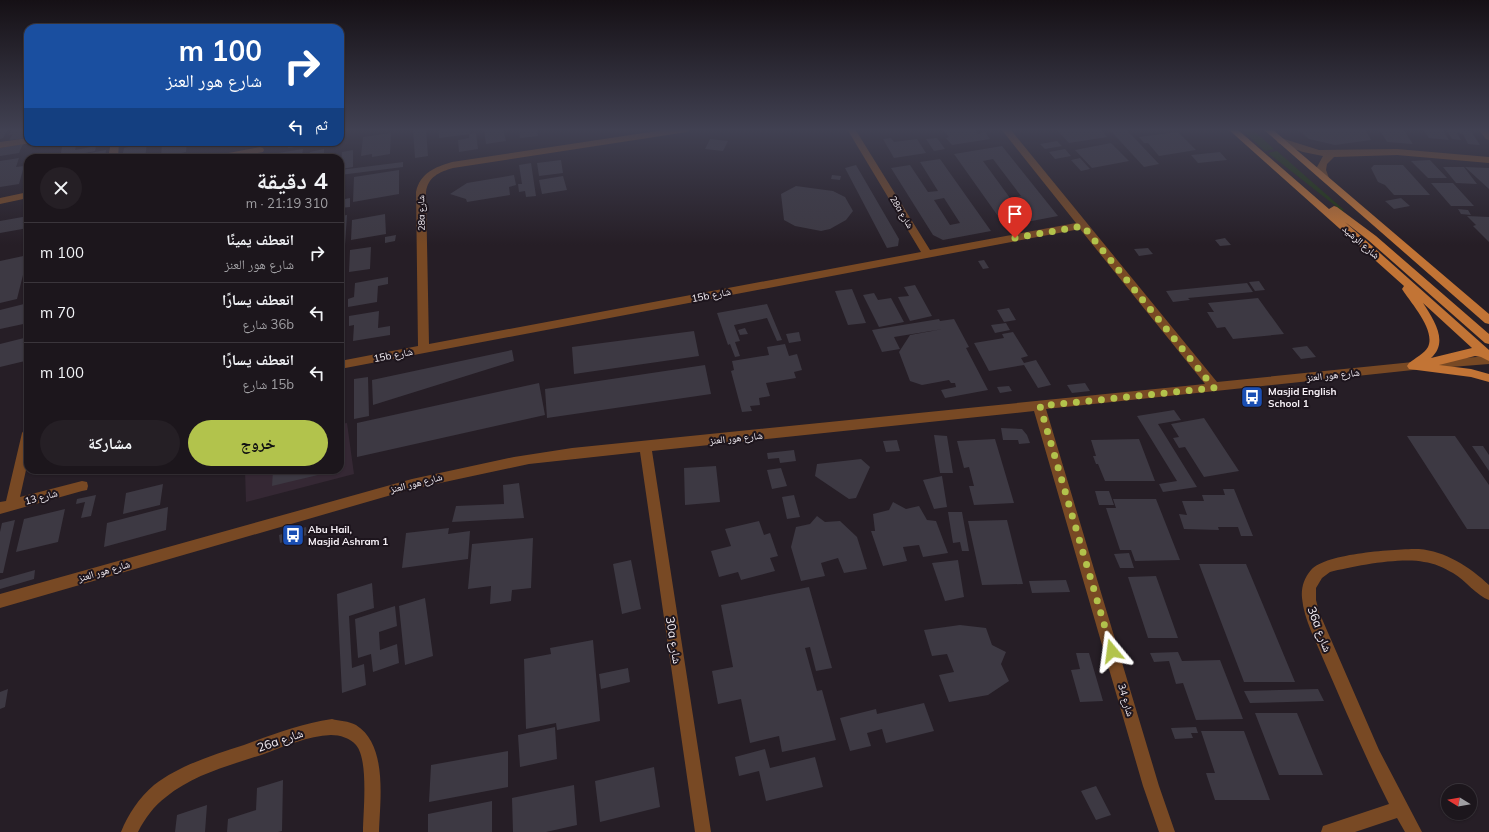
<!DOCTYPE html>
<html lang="ar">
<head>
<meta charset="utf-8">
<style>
	body { margin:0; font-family:Mulish,"Noto Naskh Arabic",sans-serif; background:#251f25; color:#f1f3f6; direction:rtl; height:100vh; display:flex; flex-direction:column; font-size:15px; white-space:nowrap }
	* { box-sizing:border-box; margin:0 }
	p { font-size:13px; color:#a09fa3 }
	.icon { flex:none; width:22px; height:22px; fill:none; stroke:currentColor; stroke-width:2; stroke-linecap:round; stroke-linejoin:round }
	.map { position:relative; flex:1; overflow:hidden; direction:ltr }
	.side { position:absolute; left:24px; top:154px; width:320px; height:320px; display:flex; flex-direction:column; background:#1c161c; border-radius:12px; box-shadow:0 1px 3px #0004,0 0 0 1px #3a353b; direction:rtl }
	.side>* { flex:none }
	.banner { position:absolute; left:24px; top:24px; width:320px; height:122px; border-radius:12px; box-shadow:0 1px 3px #0004,0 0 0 1px #3a353b; direction:rtl; background:#1a4fa0; color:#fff; overflow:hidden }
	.needle { width:26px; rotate:281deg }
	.tools { position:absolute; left:1441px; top:784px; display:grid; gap:8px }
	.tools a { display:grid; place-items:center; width:36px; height:36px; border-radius:50%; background:#1c161c; box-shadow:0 1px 3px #0004,0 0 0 1px #3a353b; font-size:20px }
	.pin { position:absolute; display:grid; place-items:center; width:34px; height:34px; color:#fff; margin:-41px -17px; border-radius:50% 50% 50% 0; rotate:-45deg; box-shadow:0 0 4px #0007 }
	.pin .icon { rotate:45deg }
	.me { position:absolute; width:44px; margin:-22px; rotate:344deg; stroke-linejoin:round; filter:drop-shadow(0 0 3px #0008) }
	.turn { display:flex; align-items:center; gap:14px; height:84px; padding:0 16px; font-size:18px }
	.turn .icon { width:52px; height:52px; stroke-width:2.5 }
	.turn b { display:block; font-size:28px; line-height:34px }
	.then { display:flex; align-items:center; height:38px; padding:0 16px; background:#0003; gap:8px; font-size:15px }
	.round { display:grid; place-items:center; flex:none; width:42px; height:42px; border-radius:21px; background:#251f25 }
	.summary { display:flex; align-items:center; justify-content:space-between; height:68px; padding:0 16px }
	h1 { font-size:24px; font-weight:700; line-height:30px }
	.cta { display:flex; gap:8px; margin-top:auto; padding:8px 16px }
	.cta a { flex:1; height:46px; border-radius:24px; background:#b2c34c; color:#111; font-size:16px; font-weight:700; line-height:46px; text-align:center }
	.cta a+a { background:#251f25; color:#f1f3f6 }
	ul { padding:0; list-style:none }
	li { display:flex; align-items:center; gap:12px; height:60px; padding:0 16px; border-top:1px solid #3a353b }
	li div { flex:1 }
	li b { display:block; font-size:15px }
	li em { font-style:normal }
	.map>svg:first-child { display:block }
</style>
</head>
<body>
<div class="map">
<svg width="1489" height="832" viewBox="0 0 1489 832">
	<rect width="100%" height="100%" fill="#261e26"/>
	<!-- built -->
	<path fill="#352834" d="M347,423L354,474L246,502L245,470H340V424Z"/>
	<!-- green -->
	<path fill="#1e370e" d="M1241,129H1252L1274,149L1265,151Z
		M1277,151L1344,210L1342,211L1268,153Z"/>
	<!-- building -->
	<path fill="#3d3943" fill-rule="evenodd" d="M0,129H8L3,138L0,139Z
		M12,129H28V138L9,140L13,134L9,135Z
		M413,129H426L428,156L415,158Z
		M439,129H469L470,134L439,138Z
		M484,129H503L506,141L486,144Z
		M519,129H537L538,136L520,138Z
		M943,129H974L978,134L985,132L990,139L952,145L946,138L949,137Z
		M1056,129H1100L1107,137L1069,143Z
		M1109,129H1126L1159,164L1144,167Z
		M1297,129H1365L1371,140L1335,145L1309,139Z
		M1379,129H1403L1413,144L1387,142Z
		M1423,129H1442L1449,140L1429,138Z
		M1446,129L1471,131L1480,145L1468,144L1463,134L1457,133L1461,140L1452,139Z
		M1178,132L1196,150L1159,156L1148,143H1144L1139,137Z
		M391,133L390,154L372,157V154L361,156L363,137Z
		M476,133L478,149L459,152L458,140L469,138V134Z
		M891,138L894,142L917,139L926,153L894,158L883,139Z
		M937,138L945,149L934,151L926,139Z
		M710,139L728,141L723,151L705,149Z
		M1057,141L1062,146L1045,149L1040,144Z
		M63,142H77L75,150L96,146L95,151L60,158Z
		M173,142H187L186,152L161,157L162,144Z
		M289,142H324L325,143L288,148Z
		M147,143L145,158H122L124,148Z
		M1111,143L1129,161L1092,168L1075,150Z
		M23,144L19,153L0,156V148Z
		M1002,146L1058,216L1005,226L954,154ZM993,159L1021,196L1010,198L983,161Z
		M303,149L302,156L277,158L278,153Z
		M324,149V155L335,153V158H310V152Z
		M1065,149L1071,156L1055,159L1049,152Z
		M106,150L105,158H89L90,153Z
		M353,150V167L341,169L342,152Z
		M1220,152L1227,160L1198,163L1191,155Z
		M19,158L16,167L24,166L19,184L0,187V161Z
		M1080,158L1090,169L1081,171L1071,160Z
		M940,159L991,231L943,240L933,235L891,168L910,165L928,192L938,191L920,162ZM944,198L960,223L950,225L934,200Z
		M561,160L563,173L539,176L537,163Z
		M1430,160L1447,178H1428L1411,161Z
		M403,162V167L340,175V170Z
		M531,163L536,196L526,197L525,191L519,192L518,184H522L519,165Z
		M856,165L899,239L898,246L887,248L845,168Z
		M1374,165H1403L1430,195H1394L1385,185L1378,182L1371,168Z
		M1443,167H1464L1477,184L1456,183Z
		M1465,167L1489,168V189Z
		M399,170V194L353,202L354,177Z
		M514,175L516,185L509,187L510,195L467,202L466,199L450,194L467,183Z
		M832,175L841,176L840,180L831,179Z
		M563,176L567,190L542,194L539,180Z
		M1431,183H1453L1474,206H1451Z
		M796,186L833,191L845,197L853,211L846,220L830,229L821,231L795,226L784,220L781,194Z
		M350,198V207L340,208V200Z
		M1401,198L1410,206L1394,209L1385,201Z
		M1458,209L1468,210L1471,215L1461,214Z
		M385,214L386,234L351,240L352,220Z
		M347,215L341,306H340V216Z
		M28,216V228L0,233V221Z
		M1467,216L1489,217V242L1473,226L1476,225Z
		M396,235L395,241L385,243V237Z
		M1225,238L1231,245L1220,246L1215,240Z
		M371,247L370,269L349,272L350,250Z
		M1148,248L1153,254L1139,256L1134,249Z
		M28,255L17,299L0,303V261Z
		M984,260L989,268L983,269L978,261Z
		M388,277V284L378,286L377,302L348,307V299L354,297L355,283Z
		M1259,281L1265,290L1255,291L1249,282Z
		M1247,283L1253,292L1188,298L1190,300L1173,302L1166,291Z
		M915,285L932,316L910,321L898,297L909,296L904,287Z
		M852,289L866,323L848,325L835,291Z
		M874,293L878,300L891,298L904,322L879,327L863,295Z
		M1258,298L1284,334L1233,339L1225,327L1217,328L1207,312H1214L1208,303Z
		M28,303V323L0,329V310Z
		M767,304L782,340L777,341L767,318L734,325L740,341L735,342L740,356L735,357L730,344L728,345L717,313Z
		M1009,308L1016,320L1004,322L997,310Z
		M379,311L378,328L390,326V335L353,341L354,325L349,326V316Z
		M939,319L940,321L954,319L969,347L966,348L988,390L945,398L941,390L956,387L955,383H951L949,380L922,385L910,381L899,352L910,335L943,329L894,337L900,349L882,352L872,330Z
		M1006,323L1010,330L995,333L991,325Z
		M745,328L748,334L740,335L738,330Z
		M694,331L699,356L574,374L572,347Z
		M799,332L801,341L789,343L786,334Z
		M1013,332L1028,356L1021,358L1024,363L1036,360L1051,385L1038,388L1024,365L989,371L974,343L1004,338L1002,334Z
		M28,337V347L25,361L0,367V344Z
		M785,344L789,356L797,354L802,370L794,372L796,378L766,383L770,396L759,398L760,405L750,406L752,411L742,412L731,371L734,370L732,361L769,355L767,347Z
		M1307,346L1316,357L1301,359L1292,348Z
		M512,350L514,361L373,405L372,380Z
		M705,365L711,394L547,418L545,389Z
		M368,377L369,416L354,419V379Z
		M539,383L545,415L357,457V423Z
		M1085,383L1090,391L1072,393L1067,385Z
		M1009,386L1012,391L1000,393L997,387Z
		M1258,393L1263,399L1245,402L1241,395Z
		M1174,410L1181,420L1158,424L1197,487L1163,492L1159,484L1177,481L1137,416Z
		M1204,418L1239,471L1204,477L1185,447L1179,448L1173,438L1179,437L1171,424Z
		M1001,428L1022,429L1027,435L1030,443L1019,444L1018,440H1003Z
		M934,435L947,436L953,473H940Z
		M1407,436H1455L1489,485V529H1467Z
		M995,439L1014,503L974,505L969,486H974L969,467L964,468L957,441Z
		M1139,439L1155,481H1105L1098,464H1096L1093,456H1096L1091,440Z
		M897,440L900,451L886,452L883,441Z
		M1472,446H1483L1489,455V471Z
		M794,450L796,461L780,463L779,458L768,459L767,453Z
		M861,459L870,467L856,498L849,499L815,476L817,464Z
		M716,466L720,502L685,505L684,468Z
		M781,468L787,486L772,489L767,470Z
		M58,470H76V471L57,475Z
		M273,470H321L322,474L272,486Z
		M942,476L947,507L934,509L923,480Z
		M519,483L524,518L452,522L456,506L504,504L503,485Z
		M163,484L160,505L123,514L126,493Z
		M1223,489H1234L1253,536H1241L1238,527H1218L1219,530L1184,529L1179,514L1187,515L1182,501H1204L1202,495H1225Z
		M1095,491H1109L1114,505H1099Z
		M96,495L91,516L81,518L85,502L76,504L77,499Z
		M794,495L800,517L787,519L782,497Z
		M1113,499H1156L1180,560L1135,561L1131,550H1120L1106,508H1116Z
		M893,502L906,509L919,506L927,520L936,521L948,553L923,557L919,545L903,547L907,561L883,566L871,531H875L873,514L889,510Z
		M168,507L166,530L104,547L107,523Z
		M65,509L58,542L16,552L24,519Z
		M948,512H962L969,551H962L960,542L953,543Z
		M817,516L825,522L840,521L857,537L867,569L844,573L838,558L821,563L825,576L801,581L791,547L796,527L810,524Z
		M15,520L3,573H0V532L2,523Z
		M1007,520L1023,584L982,585L968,521Z
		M759,521L764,535L770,533L778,556L770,558L775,571L741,580L738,572L719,577L711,551L731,546L725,529Z
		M306,527L307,535L280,543L279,535Z
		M449,528L448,534L470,531L468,559L402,568L406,533Z
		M533,538L531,588L512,590L511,601L490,604L491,586L468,589L472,544Z
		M1129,553L1134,568H1120L1114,554Z
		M631,560L641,609L622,614L613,564Z
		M958,560L964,597L945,601L932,563Z
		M1199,564H1246L1295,682H1244Z
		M35,570L34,579L0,589V580Z
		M1156,576L1178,638H1148L1128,577Z
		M1066,580L1070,592L1032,593L1029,581Z
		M372,583L374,608L349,616L352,668L364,664L366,685L342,693L337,594Z
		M809,587L832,668L816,671L810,647L805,648L817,691L822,690L836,740L782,752L779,736L750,743L741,699L718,704L712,671L733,667L721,605Z
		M425,598L433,656L405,665L399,606Z
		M395,606L397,626L379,632L380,650L397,644L399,663L373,672L371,654L358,658L355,619Z
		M960,625L986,628L992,645L1006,652L1001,664L1009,681L988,695L949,702L939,675L954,672L947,654L932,656L924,630Z
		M593,640L600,721L557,730L556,723L526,729L524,659L551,654L550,648Z
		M1178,652L1182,661L1220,660L1243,719L1196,720L1183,683L1176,684L1169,661L1154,662L1150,653Z
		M1076,653H1089L1103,701L1080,702L1071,670L1080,669Z
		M628,668L630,682L601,689L599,674Z
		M8,689L5,707L0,709V692Z
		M1318,689L1324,701L1250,703L1244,691Z
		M924,703L934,731L886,743L882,729L867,733L871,746L850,751L840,718L876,709L877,714Z
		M1255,713H1297L1323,775H1279Z
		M555,727L557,759L520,767L518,735Z
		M1196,727L1198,733H1191L1193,738L1175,739L1171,728Z
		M1201,731H1244L1270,800H1215L1206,773H1215Z
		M765,749L770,768L815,757L823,787L766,801L759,771L739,776L735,757Z
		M508,751V787L429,802L431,765Z
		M654,767L660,807L600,822L595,781Z
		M283,780L282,831L278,832H227L228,819L256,810L257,788Z
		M574,785L577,825L546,832H513L512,798Z
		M1096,786L1111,815L1096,820L1081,791Z
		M492,801V832H428V814Z
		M207,805L205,832H175L177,815Z"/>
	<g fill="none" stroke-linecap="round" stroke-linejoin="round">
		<!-- minor -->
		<path fill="#784924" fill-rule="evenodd" d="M670,129H691L687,132L453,168C439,172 428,177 426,192L429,344L921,252L847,129H855L930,250L1076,223L1001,129H1010L1217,382L1413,362L1489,356V364L1413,370L1046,409L1159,786L1175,832H1159L1143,786L1034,411L652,451L711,832H695L640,452L529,464L412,489L0,608V594L412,479L514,457L572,448L1205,384L1080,229L340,369V361L418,346L416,192C420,173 435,167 452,162Z
			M1478,129H1487L1489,132V140L1486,139Z
			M28,138V142L31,143L0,148V142Z
			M1281,138L1319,150L1397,149L1489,157V163L1397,155L1334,157L1327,164L1326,170L1329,178L1324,181L1319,178L1317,167L1323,156L1303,152L1278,143L1277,141L1278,139Z
			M111,142H119L118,158H108Z
			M260,147L263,148L264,150L263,152L232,158H213L218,155Z
			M28,192V198L0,204V198Z
			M28,428V461L20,497L82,481L87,482L88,486L87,490L82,491L0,514V502L6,501L22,433L24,430Z
			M1419,549C1445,551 1470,567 1489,585V600C1477,596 1465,580 1453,573C1444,568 1434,563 1424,562C1401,557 1354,566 1330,572L1322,578L1316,588V600L1319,612L1379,750L1422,832H1405L1397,818L1355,832H1321L1323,826L1389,804C1365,757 1345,709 1324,661C1316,641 1304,620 1302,598C1301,588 1304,578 1311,570C1326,553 1396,549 1419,549Z
			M332,719C339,721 349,721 356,725C388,745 380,800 379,832H363C363,812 369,760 356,745C350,738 340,735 331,735C308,736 285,746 264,754C231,765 194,774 166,797C154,806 145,818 138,832H121C128,814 139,798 154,785C180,765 213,755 244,745C274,734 300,724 332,719Z"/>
		<!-- major -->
		<path fill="#c27435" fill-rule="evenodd" d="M1228,129H1237L1329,209L1334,206L1337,207L1376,236L1489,334V344L1485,343L1368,240L1345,222L1489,350V361L1481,357L1475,356L1439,365L1471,369L1489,374V382L1471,377L1409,369L1407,366L1409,363C1415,358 1424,354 1428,347C1436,330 1410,302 1402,289L1404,286ZM1423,303L1472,348L1431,358C1449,342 1434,320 1423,303Z
			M1263,129H1272L1489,314V324L1485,323Z"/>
	</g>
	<!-- sky -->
	<linearGradient id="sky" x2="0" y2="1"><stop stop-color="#151015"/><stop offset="0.53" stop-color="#414152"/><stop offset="1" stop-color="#414152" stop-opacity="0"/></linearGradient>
	<rect width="1489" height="245" fill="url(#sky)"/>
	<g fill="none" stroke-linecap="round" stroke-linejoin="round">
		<!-- route -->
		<path stroke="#b2c34c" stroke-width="7" stroke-dasharray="0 12.6" d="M1015,238L1083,226L1214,388L1040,406L1112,651"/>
	</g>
	<!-- icons -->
	<defs>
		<g id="bus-square" transform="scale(1.15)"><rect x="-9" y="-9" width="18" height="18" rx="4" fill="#1a4fb4" stroke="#1d151d"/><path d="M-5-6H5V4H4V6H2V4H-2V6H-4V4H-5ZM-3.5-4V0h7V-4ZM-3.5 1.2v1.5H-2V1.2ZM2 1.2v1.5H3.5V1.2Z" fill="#fff"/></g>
	</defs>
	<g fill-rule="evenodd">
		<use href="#bus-square" x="1252" y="397"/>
		<use href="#bus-square" x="293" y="535"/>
	</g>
	<g text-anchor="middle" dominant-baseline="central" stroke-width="4" stroke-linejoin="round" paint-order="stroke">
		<!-- far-street labels -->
		<g font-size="9" fill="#f5eff5" stroke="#1d151d">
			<text transform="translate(902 212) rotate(59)">28a شارع</text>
			<text transform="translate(421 213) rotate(-91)">28a شارع</text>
		</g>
		<!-- street labels -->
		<g font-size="10" fill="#f5eff5" stroke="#1d151d">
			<text transform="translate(1361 242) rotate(41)">شارع الرشيد</text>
			<text transform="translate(711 295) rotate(-11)">15b شارع</text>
			<text transform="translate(393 355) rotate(-11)">15b شارع</text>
			<text transform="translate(1333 375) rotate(-6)">شارع هور العنز</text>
			<text transform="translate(736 438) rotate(-6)">شارع هور العنز</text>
			<text transform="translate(416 483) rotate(-14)">شارع هور العنز</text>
			<text transform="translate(41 497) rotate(-15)">شارع 13</text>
			<text transform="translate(104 571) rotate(-16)">شارع هور العنز</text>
			<text transform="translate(1126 700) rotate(74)">شارع 34</text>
		</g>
		<!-- poi labels -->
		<g font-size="10" font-weight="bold" fill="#f5eff5" stroke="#1d151d" text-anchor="start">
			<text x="1268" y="391">Masjid English<tspan x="1268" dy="12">School 1</tspan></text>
			<text x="308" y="529">Abu Hail,<tspan x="308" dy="12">Masjid Ashram 1</tspan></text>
		</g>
		<!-- near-street labels -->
		<g font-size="12" fill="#f5eff5" stroke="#1d151d">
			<text transform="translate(1320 629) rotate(69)">36a شارع</text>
			<text transform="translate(674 640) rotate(81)">30a شارع</text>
			<text transform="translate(280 740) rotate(-19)">26a شارع</text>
		</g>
	</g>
</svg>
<div class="tools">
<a><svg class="needle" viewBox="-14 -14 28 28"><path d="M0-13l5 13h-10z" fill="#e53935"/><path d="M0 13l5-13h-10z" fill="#a09fa3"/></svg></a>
</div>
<div class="pin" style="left:1015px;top:238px;background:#d93025"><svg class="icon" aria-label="arrive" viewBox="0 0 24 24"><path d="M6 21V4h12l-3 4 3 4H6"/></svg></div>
<svg class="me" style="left:1112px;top:651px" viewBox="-20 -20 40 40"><path d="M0-17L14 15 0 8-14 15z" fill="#b2c34c" stroke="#fff" stroke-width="4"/></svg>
<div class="banner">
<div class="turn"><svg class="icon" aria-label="right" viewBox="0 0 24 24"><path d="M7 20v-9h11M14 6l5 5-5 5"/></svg><div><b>100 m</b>شارع هور العنز</div></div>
<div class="then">ثم<svg class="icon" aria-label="left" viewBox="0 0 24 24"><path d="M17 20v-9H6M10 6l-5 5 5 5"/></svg></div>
</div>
<section class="side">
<div class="summary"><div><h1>4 دقيقة</h1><p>310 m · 21:19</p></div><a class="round"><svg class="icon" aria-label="close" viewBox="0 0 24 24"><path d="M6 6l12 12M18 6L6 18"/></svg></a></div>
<ul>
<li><svg class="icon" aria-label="right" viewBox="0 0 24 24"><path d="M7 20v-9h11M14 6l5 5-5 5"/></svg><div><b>انعطف يمينًا</b><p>شارع هور العنز</p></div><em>100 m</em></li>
<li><svg class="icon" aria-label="left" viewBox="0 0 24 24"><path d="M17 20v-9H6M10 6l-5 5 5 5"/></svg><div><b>انعطف يسارًا</b><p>36b شارع</p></div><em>70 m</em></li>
<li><svg class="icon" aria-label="left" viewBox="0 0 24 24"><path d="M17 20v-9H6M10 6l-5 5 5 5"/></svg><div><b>انعطف يسارًا</b><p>15b شارع</p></div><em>100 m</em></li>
</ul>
<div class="cta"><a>خروج</a><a>مشاركة</a></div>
</section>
</div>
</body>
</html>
